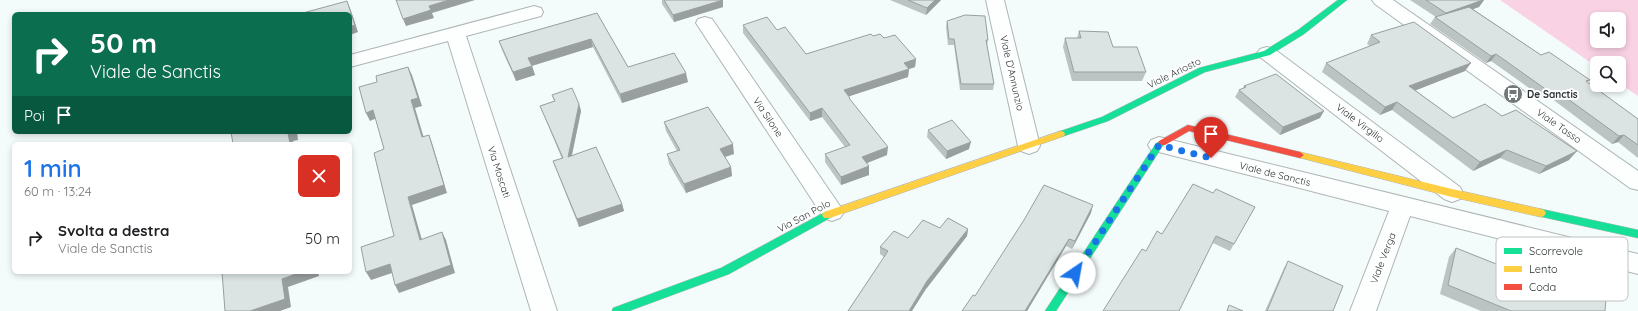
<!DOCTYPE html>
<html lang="it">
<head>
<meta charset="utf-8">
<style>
	body { margin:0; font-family:Quicksand,sans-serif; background:#f2f2f2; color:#202124; height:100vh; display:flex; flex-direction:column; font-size:15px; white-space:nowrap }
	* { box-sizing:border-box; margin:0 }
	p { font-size:13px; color:#757577 }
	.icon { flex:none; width:22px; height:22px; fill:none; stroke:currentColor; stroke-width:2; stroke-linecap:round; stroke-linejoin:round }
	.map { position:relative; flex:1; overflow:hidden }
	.details { position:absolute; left:12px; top:142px; width:340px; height:132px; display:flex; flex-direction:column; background:#fff; border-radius:6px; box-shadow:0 2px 6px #0003 }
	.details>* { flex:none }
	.banner { position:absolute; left:12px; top:12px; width:340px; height:122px; border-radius:6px; box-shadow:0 2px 6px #0003; background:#0b6e4f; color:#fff; overflow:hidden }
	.controls { position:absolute; left:1590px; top:12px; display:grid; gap:8px }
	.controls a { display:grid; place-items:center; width:36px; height:36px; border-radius:6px; background:#fff; box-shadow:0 2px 6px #0003; font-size:20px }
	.pin { position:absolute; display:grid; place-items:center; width:34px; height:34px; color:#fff; margin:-41px -17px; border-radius:50% 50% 50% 0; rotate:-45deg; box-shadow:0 0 4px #0007 }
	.pin .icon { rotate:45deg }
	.me { position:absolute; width:44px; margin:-22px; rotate:33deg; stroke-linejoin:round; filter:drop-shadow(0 0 3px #0008) }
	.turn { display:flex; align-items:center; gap:14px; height:84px; padding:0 12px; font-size:18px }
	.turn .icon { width:52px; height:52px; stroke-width:2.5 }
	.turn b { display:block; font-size:28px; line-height:34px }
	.then { display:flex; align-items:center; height:38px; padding:0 12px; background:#0003; gap:8px; font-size:15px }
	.round { display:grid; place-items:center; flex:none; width:42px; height:42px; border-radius:6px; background:#f2f2f2 }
	.summary { display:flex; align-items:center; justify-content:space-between; height:68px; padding:0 12px }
	h1 { font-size:24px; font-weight:600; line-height:30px; color:#1a73e8 }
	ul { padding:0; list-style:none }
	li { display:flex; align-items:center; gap:12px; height:56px; padding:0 12px }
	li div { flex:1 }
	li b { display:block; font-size:15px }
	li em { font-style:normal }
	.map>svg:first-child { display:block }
</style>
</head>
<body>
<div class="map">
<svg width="1638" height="311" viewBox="0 0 1638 311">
	<rect width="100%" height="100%" fill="#f4fbfb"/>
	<!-- green -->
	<path fill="#f9d2e3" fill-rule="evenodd" d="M1500,0H1638V96L1619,83V63H1597V67ZM1597,19H1619V41H1597Z"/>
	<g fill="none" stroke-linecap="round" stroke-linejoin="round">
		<!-- street casing -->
		<g stroke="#afb5b5" stroke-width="2">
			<path id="street" d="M986,0H1004L1040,146L1037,151L1029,154L1021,151L1018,146Z
				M1372,0H1393L1638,171V190L1630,188L1375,4Z
				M534,6L541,8L543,12L541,16L466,36L557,311H531L448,41L350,67V55Z
				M705,17L712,19L840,206L844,212L840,218L832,221L824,218L696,23L698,19Z
				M1267,47L1274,49L1460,187L1463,193L1460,199L1452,202L1444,199L1260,57L1257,53L1260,49Z
				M1159,137L1638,254V274L1410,216L1376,311H1350L1389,211L1151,150L1148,145L1151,140Z"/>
		</g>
		<!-- fast casing -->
		<g stroke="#afb5b5" stroke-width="1">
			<path id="fast" d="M1338,0H1347L1304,34L1270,55L1205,72L1108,121L1061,137L1057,134L1058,132L1102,117L1199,68L1264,51L1298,30Z
				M1162,140L1166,143L1162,147L1056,311H1045L1156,143Z
				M1541,209L1638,230V238L1538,216L1536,213L1538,210Z
				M827,211L830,212L832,215L830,218L729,274L629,311H612L613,308L721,268Z"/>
		</g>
		<!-- slow casing -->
		<g stroke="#afb5b5" stroke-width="1">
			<path id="slow" d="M1061,131L1064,132L1065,134L1064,136L830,218H824L822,215L824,212Z
				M1300,152L1452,189L1541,209L1544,210L1546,213L1544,216L1541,217L1452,197L1297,157L1296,155Z"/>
		</g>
		<!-- jam casing -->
		<g stroke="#afb5b5" stroke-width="1">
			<path id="jam" d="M1188,125L1300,152L1304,155L1300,158L1189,131L1165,145H1159L1158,143L1159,141Z"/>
		</g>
		<!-- street -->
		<use href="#street" fill="#fdfefe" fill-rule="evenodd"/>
		<!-- fast -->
		<use href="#fast" fill="#16e098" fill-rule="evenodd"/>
		<!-- slow -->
		<use href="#slow" fill="#ffcf43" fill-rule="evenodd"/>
		<!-- jam -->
		<use href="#jam" fill="#f24e42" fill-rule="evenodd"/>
	</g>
	<!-- wall -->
	<path fill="#bcc3c3" d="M662,0H723V7L674,22L662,4Z
		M890,0H941L926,15Z
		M1410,0H1484L1479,7L1473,9L1541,55L1590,80L1587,82L1638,119V158L1618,142L1612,144L1551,98L1546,100L1491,61L1486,63L1430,24L1435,17H1436Z
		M597,13L628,67L688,82L622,103L593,47L532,66L535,75L516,81L502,50L499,41Z
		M947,21L988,40L987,46L994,84L993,90H960L954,45H948L946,27Z
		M743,25L777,30L806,54L873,36L884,38L916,59L915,67L909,69L908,77L849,96L850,98V100L887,155L867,163L869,175L841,185L825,162V154L845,147L822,117L810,121L743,33Z
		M1079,31L1113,47L1146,72L1142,81H1072L1063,47L1065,38H1077Z
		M1371,35L1465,71L1415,90L1453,118L1502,116L1569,160L1539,174L1500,158L1473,171L1392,110L1380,115L1322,72L1326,63L1370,46L1367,44Z
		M1244,86L1320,118L1280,135L1235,97L1239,90L1243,88Z
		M552,95L579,104L581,111L572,155L622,204L624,211L579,227L556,169L553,161L562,159L543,113L540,106L554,101Z
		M664,122L734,154L725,157L731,167L732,176L686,193L669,164L667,154L677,151L666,131Z
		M928,130L969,149L946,159L927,137Z
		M1213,193L1255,207L1230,251L1213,243L1146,251L1162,234Z
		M1091,213L1072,249L1066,246L1027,311H962L975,296Z
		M968,229L967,236L926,289L884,257L880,254V247L908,238Z
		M1456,248L1561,290L1562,284L1571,275L1605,311H1481L1440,294L1449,257Z
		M1288,261L1333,311H1265L1284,268Z"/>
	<!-- shaded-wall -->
	<path fill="#999f9f" d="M449,0H475L432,13L434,18L406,26L403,19L429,6Z
		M723,0V7L674,22L673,15Z
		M935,0H941L926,15L927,8Z
		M1483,0H1484L1479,7L1442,20L1446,13Z
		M347,1L350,8L358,32L350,35V27Z
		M591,39L593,47L531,66L528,58Z
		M1496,54L1491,61L1486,63L1491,56Z
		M916,59L915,67L909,69L908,77L844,98V90L904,63Z
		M1471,63L1465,71L1404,95L1409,86Z
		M532,66L535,75L516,81L513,72Z
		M408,67L412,75L422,106L415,108L426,145L422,137L411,100Z
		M686,73L688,82L622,103L620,94Z
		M1557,91L1551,98L1546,100L1551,93Z
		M1397,102L1392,110L1380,115L1385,107Z
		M579,104L581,111L570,164L568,157Z
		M822,108V117L810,121V113Z
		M373,110L377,118L370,121L366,113Z
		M1324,111L1320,118L1280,135L1283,127Z
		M290,132H297L298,140L293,141L294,144H290L288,133Z
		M429,135L432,143L447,193L412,205L424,247L420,240L408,197Z
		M1624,135L1618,142L1612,144L1619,136Z
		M971,142L969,149L946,159L947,151Z
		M733,144L734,154L721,158L720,149Z
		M888,147L887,155L862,165V157Z
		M1507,150L1500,158L1473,171L1480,162Z
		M1577,151L1569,160L1539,174L1546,166Z
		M869,166V175L841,185V177Z
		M731,167L732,176L686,193L684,184Z
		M622,204L624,211L579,227L577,219Z
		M1093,205L1091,213L1072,249L1075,241Z
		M968,229L967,236L926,289L912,311H909L927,281Z
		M442,232L446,240L455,273L399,293L395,285Z
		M1069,239L1066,246L1027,311H1025Z
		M390,264L395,272L371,280L366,272Z
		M301,272H318L319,276L288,287L291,307L280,311H250L282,279Z"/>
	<!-- building -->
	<path fill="#dbe3e3" stroke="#999f9f" d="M396,0H449L429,6L431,10L403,19Z
		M664,0H723L673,15Z
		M908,0H935L927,8Z
		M1426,0H1483L1446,13Z
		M347,1L355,25L350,27V14H303V13Z
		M1469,7L1541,55L1549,52L1590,80L1586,81L1638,119V145L1624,135L1619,136L1557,91L1551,93L1496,54L1491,56L1435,17Z
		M597,13L628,67L674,53L686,73L620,94L591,39L528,58L532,66L513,72L499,41Z
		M965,15L985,16L988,40H986L994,84H961L954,39H949L947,21Z
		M767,17L777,30L785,27L806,54L871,34L873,36L880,34L884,38L895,35L916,59L904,63L909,69L844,90L850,98H849L888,147L862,157L869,166L841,177L825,154L850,145L822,108L810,113L743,25Z
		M1414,22L1471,63L1409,86L1453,118L1485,104L1502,116L1516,110L1577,151L1546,166L1507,150L1480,162L1397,102L1385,107L1326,63L1380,42L1371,35Z
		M1079,31L1108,32L1113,47H1137L1146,72H1074L1065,38H1081Z
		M408,67L418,98L411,100L422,137L429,135L444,185L408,197L420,240L442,232L451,265L395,285L390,264L366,272L361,247L394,236L374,153L384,149L373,110L366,113L359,87L377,82L376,76Z
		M1276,74L1324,111L1283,127L1239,90L1246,87L1244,86Z
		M572,88L579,104L568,157L596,147L622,204L577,219L553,161L563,158L540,106L555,101L552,95Z
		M708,107L733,144L720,149L731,167L684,184L667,154L680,150L664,122Z
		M952,120L971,142L947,151L928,130Z
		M231,132H290L288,133L290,144H233Z
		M1193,184L1213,193L1216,189L1255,207L1234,244L1216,236L1179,311H1103L1142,249L1146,251L1157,231L1162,234Z
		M1044,185L1093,205L1075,241L1069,239L1025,311H962L973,295L975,296L1024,220Z
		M948,218L968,229L927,281L909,311H848L888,251L880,247L894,231L908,238L923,220L940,228Z
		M1456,248L1569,293L1571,275L1607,288L1605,311H1511L1448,285Z
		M1288,261L1343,286L1333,311H1267Z
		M222,272H301L282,279L285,299L250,311H225Z
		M1229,305L1243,311H1227Z"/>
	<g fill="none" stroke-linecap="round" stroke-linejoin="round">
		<!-- route -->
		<path stroke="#1a73e8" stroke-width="7" stroke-dasharray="0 12.6" d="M1075,273L1159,145L1211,158"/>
	</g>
	<!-- icons -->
	<defs>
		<g id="bus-disc" transform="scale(1)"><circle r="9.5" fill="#707878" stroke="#fff"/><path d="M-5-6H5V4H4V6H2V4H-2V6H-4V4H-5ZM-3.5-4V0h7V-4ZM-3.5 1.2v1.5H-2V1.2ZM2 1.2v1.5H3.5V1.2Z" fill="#fff"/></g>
	</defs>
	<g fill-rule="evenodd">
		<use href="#bus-disc" x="1513" y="94"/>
	</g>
	<g text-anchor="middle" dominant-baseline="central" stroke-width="4" stroke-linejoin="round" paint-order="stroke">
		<!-- street labels -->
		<g font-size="10" fill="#293232" stroke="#fff">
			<text transform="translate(1012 73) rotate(77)">Viale D'Annunzio</text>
			<text transform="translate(1174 73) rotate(-26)">Viale Ariosto</text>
			<text transform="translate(768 117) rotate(56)">Via Silone</text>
			<text transform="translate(1360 123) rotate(37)">Viale Virgilio</text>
			<text transform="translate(1559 126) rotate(35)">Viale Tasso</text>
			<text transform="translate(499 172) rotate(72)">Via Moscati</text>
			<text transform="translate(1275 174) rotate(14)">Viale de Sanctis</text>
			<text transform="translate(804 216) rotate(-28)">Via San Polo</text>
			<text transform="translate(1383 258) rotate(-69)">Viale Verga</text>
		</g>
		<!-- poi labels -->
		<g font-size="10" font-weight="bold" fill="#293232" stroke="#fff" text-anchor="start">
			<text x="1527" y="94">De Sanctis</text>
		</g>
	</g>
	<!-- legend -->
	<rect x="1496" y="237" width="132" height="64" rx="6" fill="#fff" stroke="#bfc2c2" stroke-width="1"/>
	<rect x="1504" y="248" width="18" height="6" fill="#16e098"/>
	<rect x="1504" y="266" width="18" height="6" fill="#ffcf43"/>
	<rect x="1504" y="284" width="18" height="6" fill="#f24e42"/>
	<g font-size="11" fill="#293232">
		<text x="1529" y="255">Scorrevole</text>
		<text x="1529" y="273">Lento</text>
		<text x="1529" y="291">Coda</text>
	</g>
</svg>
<div class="controls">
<a><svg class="icon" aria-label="sound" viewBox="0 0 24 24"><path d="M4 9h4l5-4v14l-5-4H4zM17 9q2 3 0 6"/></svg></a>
<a><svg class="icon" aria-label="search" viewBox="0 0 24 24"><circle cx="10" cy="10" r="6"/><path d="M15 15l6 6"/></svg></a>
</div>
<div class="pin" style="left:1211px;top:158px;background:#d93025"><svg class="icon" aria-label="arrive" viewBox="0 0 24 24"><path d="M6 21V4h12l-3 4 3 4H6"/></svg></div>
<svg class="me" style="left:1075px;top:273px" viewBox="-20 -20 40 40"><circle r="19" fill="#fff"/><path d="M0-13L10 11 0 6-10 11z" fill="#1a73e8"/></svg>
<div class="banner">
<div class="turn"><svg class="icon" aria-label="right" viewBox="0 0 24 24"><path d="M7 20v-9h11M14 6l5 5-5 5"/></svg><div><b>50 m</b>Viale de Sanctis</div></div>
<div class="then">Poi<svg class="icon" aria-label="arrive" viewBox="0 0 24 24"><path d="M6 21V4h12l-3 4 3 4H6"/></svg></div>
</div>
<section class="details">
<div class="summary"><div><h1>1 min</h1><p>60 m · 13:24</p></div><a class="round" style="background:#d93025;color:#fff"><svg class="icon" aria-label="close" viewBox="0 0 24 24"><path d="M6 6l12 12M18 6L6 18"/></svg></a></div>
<ul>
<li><svg class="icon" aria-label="right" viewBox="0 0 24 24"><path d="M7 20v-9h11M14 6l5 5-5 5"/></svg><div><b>Svolta a destra</b><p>Viale de Sanctis</p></div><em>50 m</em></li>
</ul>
</section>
</div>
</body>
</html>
